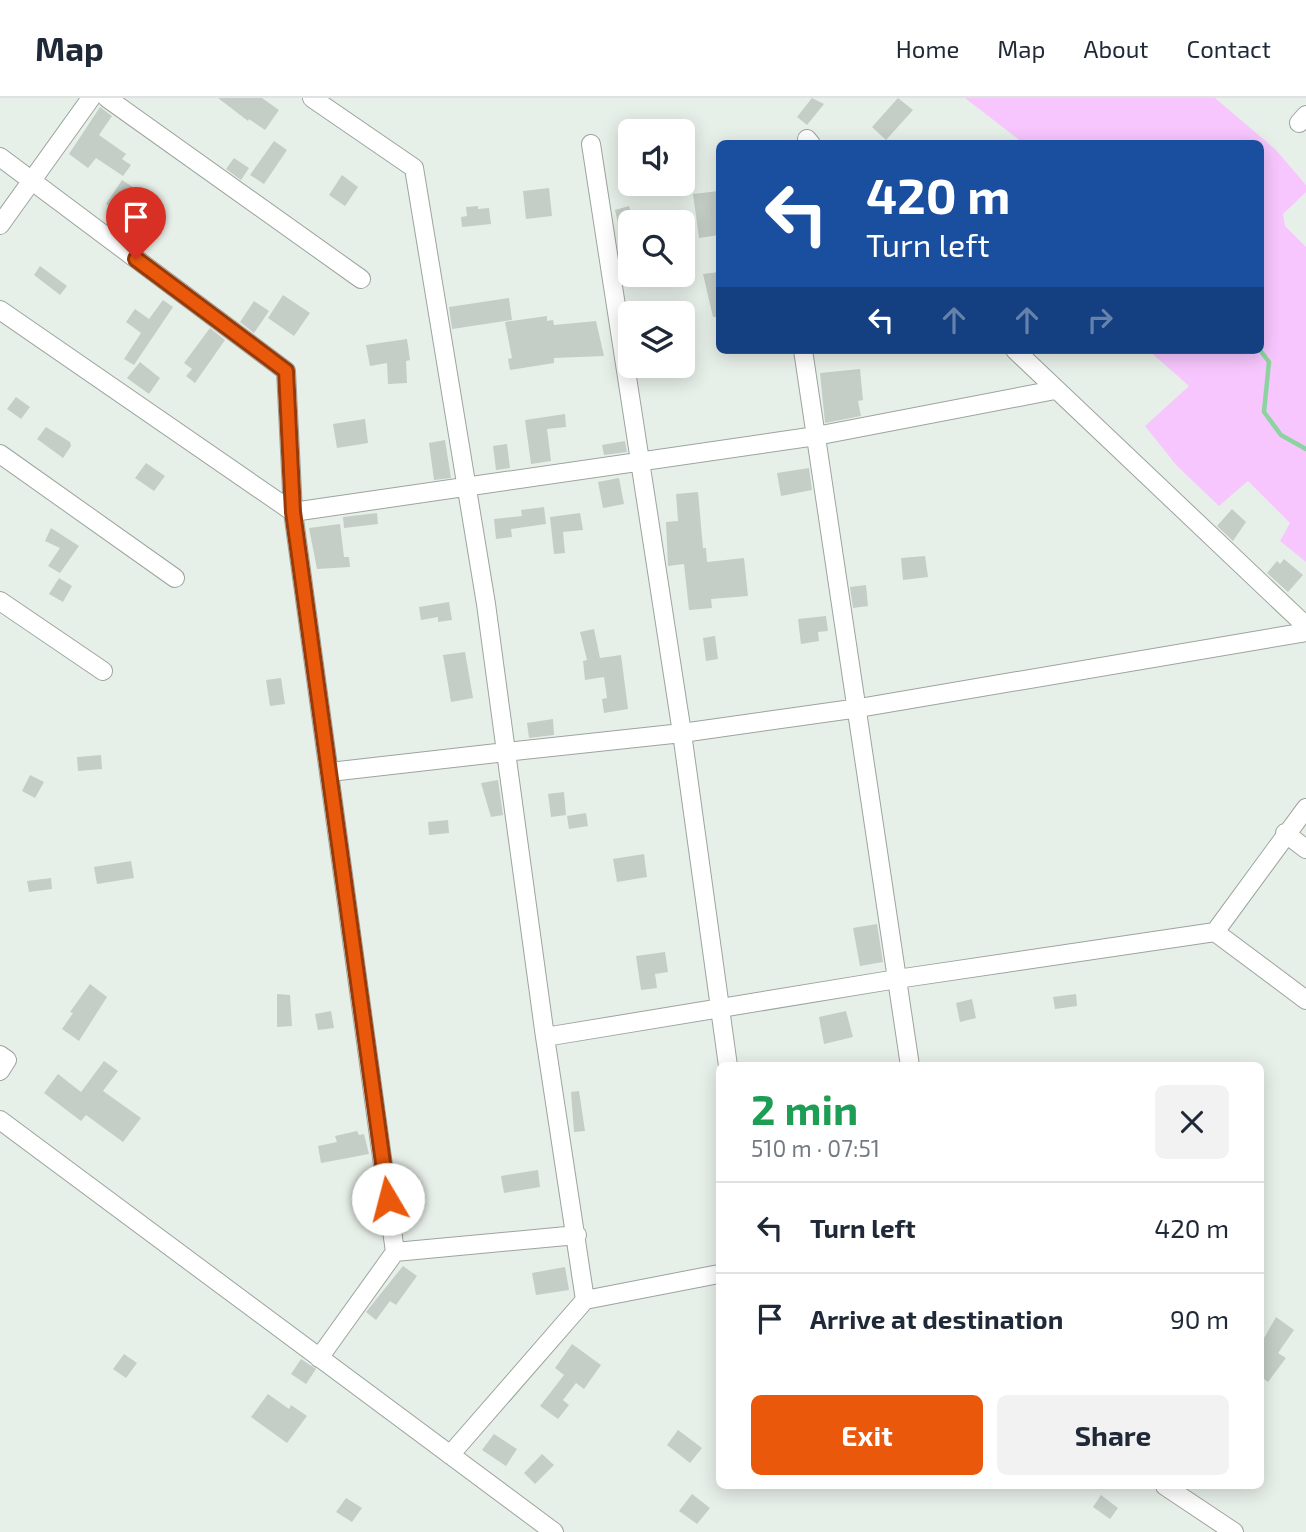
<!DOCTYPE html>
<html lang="en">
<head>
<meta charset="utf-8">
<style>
	body { margin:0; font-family:"Exo 2",sans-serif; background:#f2f2f3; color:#1f2937; height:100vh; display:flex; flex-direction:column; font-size:26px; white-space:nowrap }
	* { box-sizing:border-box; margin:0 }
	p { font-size:23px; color:#747a83 }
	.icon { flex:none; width:38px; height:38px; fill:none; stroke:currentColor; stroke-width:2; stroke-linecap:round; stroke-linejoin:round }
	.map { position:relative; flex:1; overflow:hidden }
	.details { position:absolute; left:716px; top:964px; width:548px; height:427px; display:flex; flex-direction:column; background:#fff; border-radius:10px; box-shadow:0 4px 18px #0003 }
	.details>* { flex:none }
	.hud { position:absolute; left:716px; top:42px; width:548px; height:214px; border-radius:10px; box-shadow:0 4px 18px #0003; background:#1a4fa0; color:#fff; overflow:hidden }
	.fabs { position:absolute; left:618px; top:21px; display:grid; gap:14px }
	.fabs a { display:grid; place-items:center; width:77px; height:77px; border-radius:10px; background:#fff; box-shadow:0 4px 18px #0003; font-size:35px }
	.pin { position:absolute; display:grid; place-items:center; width:60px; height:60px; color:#fff; margin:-72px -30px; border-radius:50% 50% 50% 0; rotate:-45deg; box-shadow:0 0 7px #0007 }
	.pin .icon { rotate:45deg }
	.me { position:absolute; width:77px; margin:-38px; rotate:352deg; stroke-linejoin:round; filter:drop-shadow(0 0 5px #0008) }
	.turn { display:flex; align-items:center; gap:24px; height:147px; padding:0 35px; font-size:32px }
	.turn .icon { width:91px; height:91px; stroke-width:2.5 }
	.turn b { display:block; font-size:49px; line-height:60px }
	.lanes { display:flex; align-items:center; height:66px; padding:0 35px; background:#0003; justify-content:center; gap:35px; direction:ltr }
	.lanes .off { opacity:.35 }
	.round { display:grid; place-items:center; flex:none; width:74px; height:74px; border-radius:10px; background:#f2f2f3 }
	.headline { display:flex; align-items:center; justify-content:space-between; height:119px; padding:0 35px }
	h1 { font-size:42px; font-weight:700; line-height:52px; color:#1e9e55 }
	.button { display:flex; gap:14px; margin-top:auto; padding:14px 35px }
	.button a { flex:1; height:80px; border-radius:10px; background:#ea580c; color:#fff; font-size:28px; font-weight:700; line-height:80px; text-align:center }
	.button a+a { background:#f2f2f3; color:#1f2937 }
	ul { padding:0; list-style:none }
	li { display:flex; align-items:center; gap:21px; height:91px; padding:0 35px; border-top:2px solid #e0e1e3 }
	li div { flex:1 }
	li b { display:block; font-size:26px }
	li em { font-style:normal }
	header { display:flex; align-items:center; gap:42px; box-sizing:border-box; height:98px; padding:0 35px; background:#fff; border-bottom:2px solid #e0e1e3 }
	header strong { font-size:33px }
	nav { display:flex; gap:38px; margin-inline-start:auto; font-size:24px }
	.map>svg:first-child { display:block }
</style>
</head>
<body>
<header>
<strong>Map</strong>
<nav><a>Home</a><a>Map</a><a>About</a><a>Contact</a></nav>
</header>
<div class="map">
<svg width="1306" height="1434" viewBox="0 0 1306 1434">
	<rect width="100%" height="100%" fill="#e7f0e8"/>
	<!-- green -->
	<path fill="#f7c6fe" d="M965,0H1215L1276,52L1306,87V94L1283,116L1285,128L1306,149V464L1280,443L1290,425L1248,383L1219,408L1177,368L1145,328L1189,288L1148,252H1260V46L1023,45Z"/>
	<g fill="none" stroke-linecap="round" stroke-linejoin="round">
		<!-- stream -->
		<path stroke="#8cd49f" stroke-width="4.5" d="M1260,252L1269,264L1264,314L1281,337L1306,351"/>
	</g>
	<!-- building -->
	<path fill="#c4cdc6" d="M218,0H262L279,12L265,32L249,21L248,23Z
		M812,0L824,6L807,27L797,19Z
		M898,0L913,12L886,42L872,29Z
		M100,9L112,18L99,37L126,56L122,61L131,67L123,78L96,60L88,70L69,56Z
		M274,43L287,52L264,86L250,77Z
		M234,60L249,70L241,82L226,71Z
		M342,77L358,89L345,108L329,97Z
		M122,82L139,93L129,107L134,109L127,119L106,106Z
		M549,90L552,118L526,121L523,93Z
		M719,93V137L699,140L693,96Z
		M478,108V111L489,110L491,126L462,129L461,119L467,118L466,109Z
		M629,108L633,124H630V159L626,160L615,112Z
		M40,168L67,188L60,197L34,177Z
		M719,174V219H713L703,176Z
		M283,197L310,215L294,238L268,220Z
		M509,200L512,222L452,231L449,209Z
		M163,202L173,209L134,267L124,261L141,235L126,224L135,211L149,221Z
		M254,203L269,213L254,235L240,224Z
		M547,218V223L553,222L554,227L596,223L604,258L554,260V265L510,272L508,261L512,260L505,224Z
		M210,230L225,242L195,285L186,278L192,271L184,265Z
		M407,241L410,262L406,263L407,285L388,286L387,265L370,268L366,247Z
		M140,264L160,280L149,296L127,280Z
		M860,271L863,302L858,303L861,318L825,325L820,275Z
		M16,299L30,309L21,321L7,311Z
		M565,316L566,329L547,331L551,363L531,366L525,322Z
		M365,321L368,345L337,350L333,326Z
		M46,329L70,344L71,348L63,360L37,341Z
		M445,342L451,380L434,382L429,345Z
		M625,343L627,354L604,357L602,347Z
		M507,346L510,370L496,372L493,348Z
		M146,365L165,378L154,393L135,380Z
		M809,370L812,392L781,398L777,375Z
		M619,380L624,406L603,410L598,384Z
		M698,394L703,450H706L707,464L744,460L748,498L711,501L712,510L689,512L684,466L668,468L666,424L678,423L676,396Z
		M544,409L546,426L511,431L512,439L496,441L494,421L522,418L521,412Z
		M1232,411L1246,424L1233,443L1217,428Z
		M377,415L378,426L344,430L343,419Z
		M580,415L583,432L563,434L565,455L554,456L550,419Z
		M340,426L344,459H349L350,469L317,471L309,430Z
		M51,430L79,448L60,475L48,468L60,450L45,443Z
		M925,458L928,479L903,482L901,460Z
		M1284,461L1303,477L1288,494L1267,475L1277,463L1280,466Z
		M59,480L72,488L63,504L49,496Z
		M866,487L868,508L853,510L850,489Z
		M449,504L452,522L438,524V519L421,522L419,509Z
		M826,518L828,533L818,534L819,543L801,546L798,521Z
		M594,531L600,560L621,557L628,611L604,615L602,601L607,600L604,579L585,582L583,563L587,562L580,534Z
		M715,538L718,561L706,563L703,540Z
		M465,554L473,600L451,604L443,557Z
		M281,580L285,606L270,608L266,582Z
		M553,621L554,637L529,640L527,625Z
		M101,657L102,671L78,673L77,659Z
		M30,677L44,684L35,700L22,693Z
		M498,682L503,717L491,719L481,685Z
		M564,694L566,717L551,719L548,696Z
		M586,715L588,728L569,731L567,718Z
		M448,722L449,735L429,737L428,724Z
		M644,756L647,779L617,784L613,761Z
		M131,763L134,780L97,786L94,769Z
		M51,780L52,791L29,794L27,783Z
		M877,826L883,864L860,868L853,830Z
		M665,854L668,874L655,876L657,890L641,892L636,858Z
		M90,886L107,899L79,943L62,931L73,915L70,914Z
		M277,896L290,897L292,928L277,929Z
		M1076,896L1077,908L1055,911L1053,899Z
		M972,901L976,920L960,924L956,905Z
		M331,913L334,930L318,932L315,916Z
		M846,913L853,939L824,946L819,919Z
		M104,963L118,973L103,993L141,1020L123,1044L86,1017L81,1023L44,995L58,976L81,994Z
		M579,993L585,1033L574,1034L571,994Z
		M357,1033L359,1037L364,1036L369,1056L321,1065L318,1048L337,1044L335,1038Z
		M538,1072L540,1089L504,1095L501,1078Z
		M403,1168L417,1178L396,1207L390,1203L376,1222L366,1214Z
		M565,1169L569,1192L536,1197L532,1175Z
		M1276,1219L1294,1232L1278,1255L1286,1260L1268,1284L1260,1278V1247Z
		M572,1246L601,1267L584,1291L576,1285L563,1302L569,1307L558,1321L540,1308L564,1277L555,1270Z
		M124,1256L137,1265L126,1280L113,1271Z
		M301,1261L316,1271L306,1286L291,1276Z
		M268,1296L289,1311L291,1307L307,1318L287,1345L251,1319Z
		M678,1332L702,1350L690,1365L667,1347Z
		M494,1336L517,1351L506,1368L482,1352Z
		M542,1356L554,1367L535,1386L524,1375Z
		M692,1396L710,1410L697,1426L679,1413Z
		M1101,1397L1118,1410L1110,1421L1093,1409Z
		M346,1400L362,1410L352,1424L336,1414Z"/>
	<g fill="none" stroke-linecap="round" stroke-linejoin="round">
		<!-- minor casing -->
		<g stroke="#9ca49d" stroke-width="20">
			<path id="minor" d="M107,0L361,181
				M312,0L414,70L486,506L506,654L330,674
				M1299,25L1306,17
				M807,41L811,46
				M591,46L682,635L728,968
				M0,59L286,273L293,414L395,1154L319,1260
				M0,127L91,0
				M0,212L293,414L816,338L1055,292
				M803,252L910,968
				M1015,252L1306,528
				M0,356L175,480
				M0,503L103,573
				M1306,534L859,610L682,635L506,654L545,939L897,881L1215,834L1306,710
				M1285,735L1306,751
				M1215,834L1306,902
				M545,939L585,1202
				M0,957L7,962L0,973
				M0,1022L554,1434
				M395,1154L577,1137
				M450,1357L585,1202L719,1176
				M1165,1388L1234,1434"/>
		</g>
		<!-- minor -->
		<use href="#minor" stroke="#fff" stroke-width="18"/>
	</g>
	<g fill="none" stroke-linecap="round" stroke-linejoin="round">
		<!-- route casing -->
		<g stroke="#983908" stroke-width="18">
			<path id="route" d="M136,161L286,273L293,414L388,1101"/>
		</g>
		<!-- route -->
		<use href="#route" stroke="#ea580c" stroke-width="12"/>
	</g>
</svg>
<div class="fabs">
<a><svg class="icon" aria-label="sound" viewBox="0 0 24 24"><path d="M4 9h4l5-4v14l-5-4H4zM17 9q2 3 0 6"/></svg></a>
<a><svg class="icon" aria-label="search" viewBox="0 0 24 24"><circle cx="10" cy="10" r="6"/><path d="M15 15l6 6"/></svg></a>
<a><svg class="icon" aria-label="layers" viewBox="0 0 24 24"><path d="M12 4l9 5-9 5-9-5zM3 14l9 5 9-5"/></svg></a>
</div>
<div class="pin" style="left:136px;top:161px;background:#d93025"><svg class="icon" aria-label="arrive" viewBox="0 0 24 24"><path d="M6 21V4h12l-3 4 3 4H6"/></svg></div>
<svg class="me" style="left:388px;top:1101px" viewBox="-20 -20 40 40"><circle r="19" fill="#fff"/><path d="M0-13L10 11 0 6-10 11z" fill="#ea580c"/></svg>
<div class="hud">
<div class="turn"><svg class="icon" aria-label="left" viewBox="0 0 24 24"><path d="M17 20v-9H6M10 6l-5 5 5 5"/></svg><div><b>420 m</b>Turn left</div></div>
<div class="lanes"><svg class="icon" aria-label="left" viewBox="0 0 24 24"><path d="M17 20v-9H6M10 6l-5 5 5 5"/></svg><svg class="icon off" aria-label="ahead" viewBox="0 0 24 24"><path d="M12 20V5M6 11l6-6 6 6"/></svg><svg class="icon off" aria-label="ahead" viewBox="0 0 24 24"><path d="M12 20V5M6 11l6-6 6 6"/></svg><svg class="icon off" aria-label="right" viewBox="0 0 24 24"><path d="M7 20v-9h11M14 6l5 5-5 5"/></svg></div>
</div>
<section class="details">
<div class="headline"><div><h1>2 min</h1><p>510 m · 07:51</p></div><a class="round"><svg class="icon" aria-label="close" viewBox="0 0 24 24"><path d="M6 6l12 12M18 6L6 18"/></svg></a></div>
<ul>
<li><svg class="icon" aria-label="left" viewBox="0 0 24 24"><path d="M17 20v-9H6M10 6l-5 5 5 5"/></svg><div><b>Turn left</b></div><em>420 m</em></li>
<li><svg class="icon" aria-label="arrive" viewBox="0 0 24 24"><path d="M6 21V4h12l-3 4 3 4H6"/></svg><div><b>Arrive at destination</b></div><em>90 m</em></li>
</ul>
<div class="button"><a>Exit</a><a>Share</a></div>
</section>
</div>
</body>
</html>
